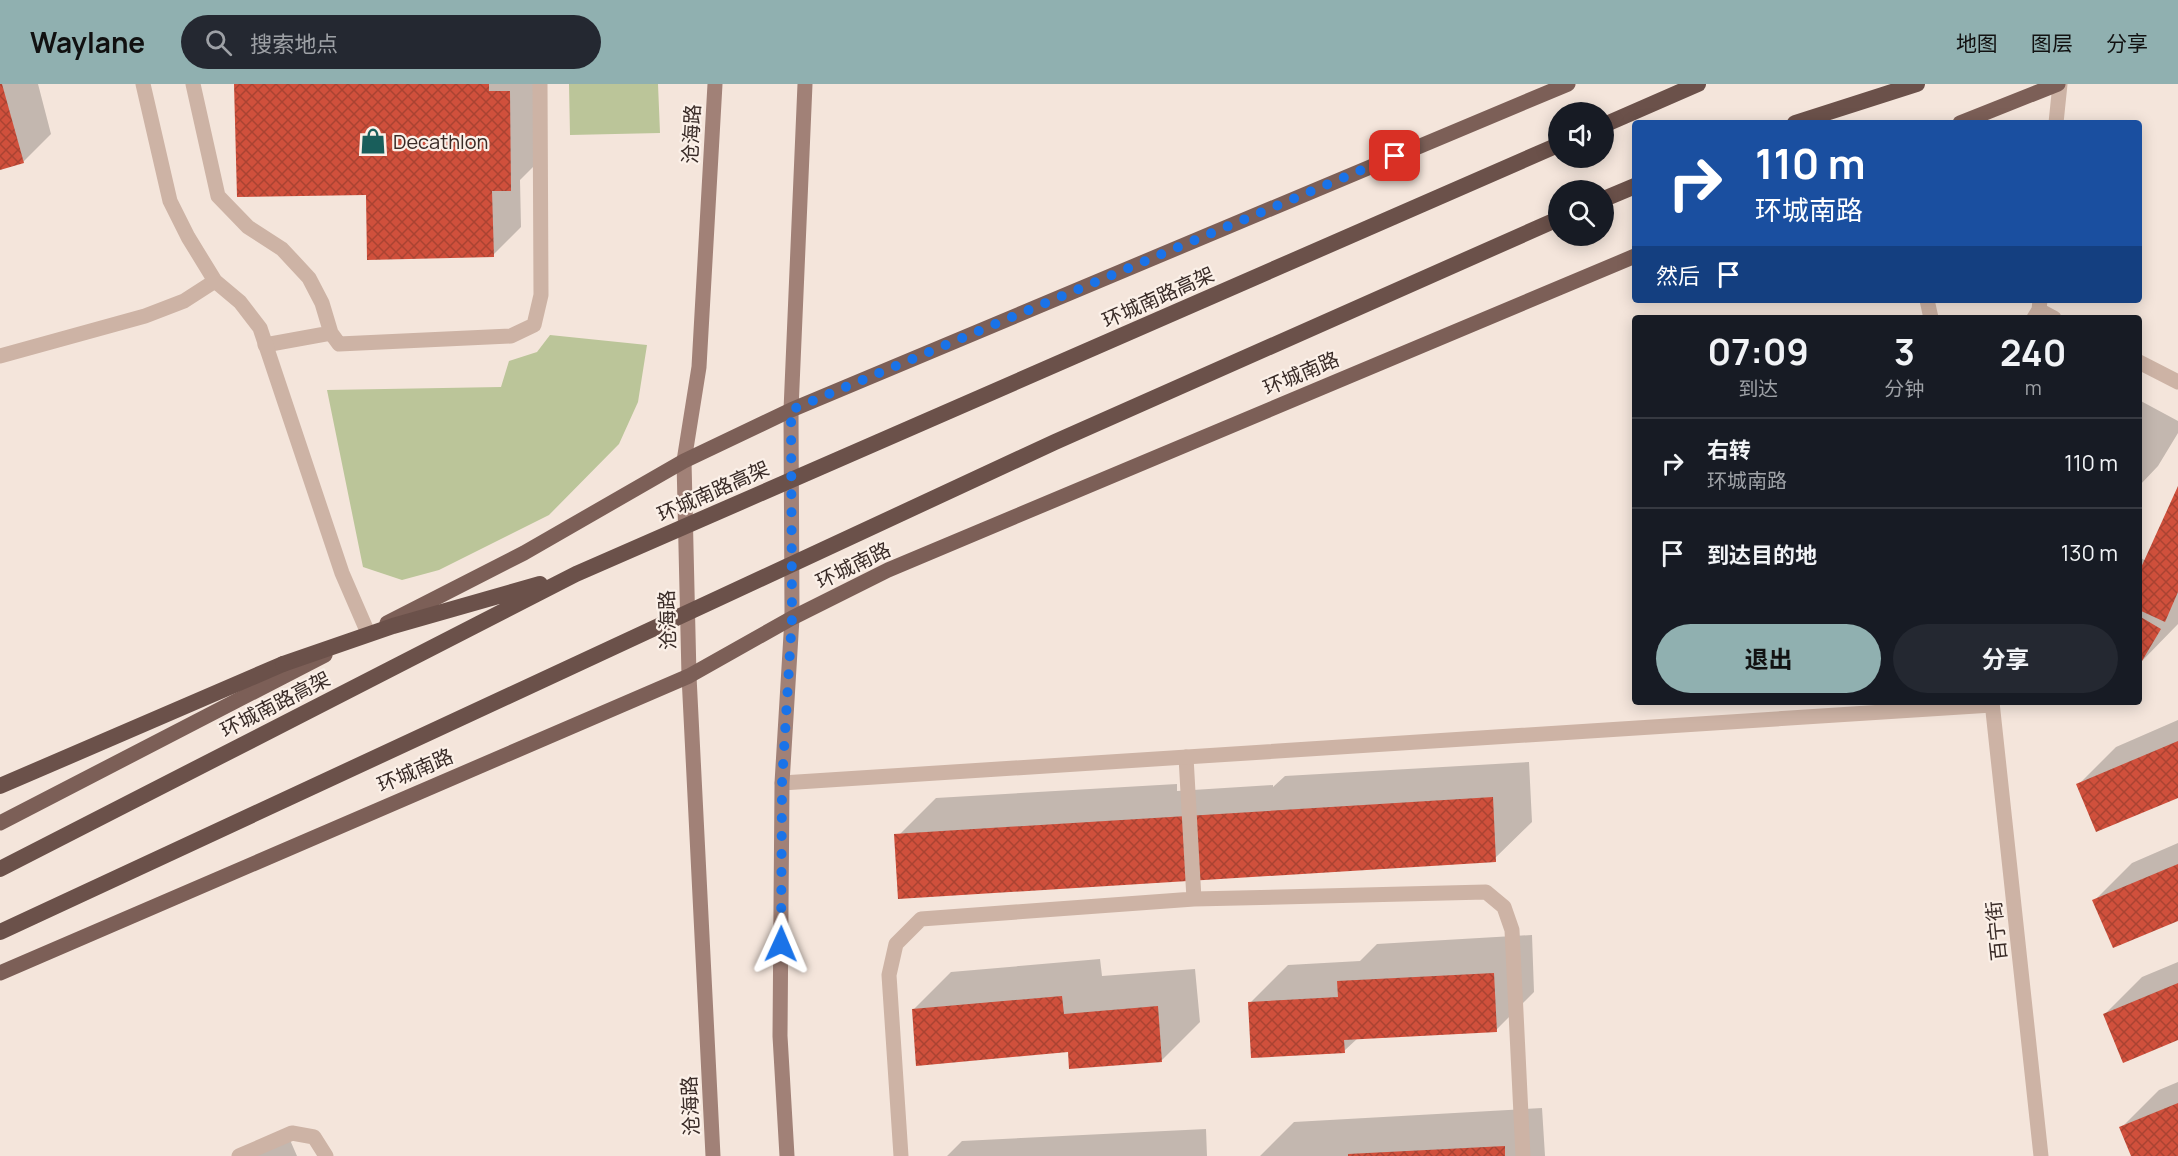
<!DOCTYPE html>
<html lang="zh">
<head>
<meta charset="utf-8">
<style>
	body { margin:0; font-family:Manrope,"Noto Sans SC",sans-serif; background:#242831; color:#f1f3f6; height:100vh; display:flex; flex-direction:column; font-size:22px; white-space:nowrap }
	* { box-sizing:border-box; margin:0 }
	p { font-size:20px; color:#9ea1a6 }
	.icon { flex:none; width:33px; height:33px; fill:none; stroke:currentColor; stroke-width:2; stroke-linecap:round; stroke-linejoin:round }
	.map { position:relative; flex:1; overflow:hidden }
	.panel { position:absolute; left:1632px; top:231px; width:510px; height:390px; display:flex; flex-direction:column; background:#171b24; border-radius:6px; box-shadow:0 3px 15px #0003 }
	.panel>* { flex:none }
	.hud { position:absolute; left:1632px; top:36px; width:510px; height:183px; border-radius:6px; box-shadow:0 3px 15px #0003; background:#1a4fa0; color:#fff; overflow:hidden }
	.controls { position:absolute; left:1548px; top:18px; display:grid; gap:12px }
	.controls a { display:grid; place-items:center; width:66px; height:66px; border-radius:50%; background:#171b24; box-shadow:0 3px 15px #0003; font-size:30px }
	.pin { position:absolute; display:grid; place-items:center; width:51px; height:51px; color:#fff; margin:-26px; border-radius:12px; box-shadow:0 3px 9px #0006 }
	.me { position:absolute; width:66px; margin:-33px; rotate:1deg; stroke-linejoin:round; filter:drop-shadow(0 0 4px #0008) }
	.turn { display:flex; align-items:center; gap:21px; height:126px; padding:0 24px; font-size:27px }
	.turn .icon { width:78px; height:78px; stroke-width:2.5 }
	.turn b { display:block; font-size:42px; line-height:51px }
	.then { display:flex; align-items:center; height:57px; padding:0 24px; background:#0003; gap:12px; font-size:22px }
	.eta { display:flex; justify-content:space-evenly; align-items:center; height:102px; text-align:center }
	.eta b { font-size:36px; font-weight:700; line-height:42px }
	.button { display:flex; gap:12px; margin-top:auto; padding:12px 24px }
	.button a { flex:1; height:69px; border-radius:36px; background:#90b0b0; color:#111; font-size:24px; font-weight:700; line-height:69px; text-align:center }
	.button a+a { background:#242831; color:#f1f3f6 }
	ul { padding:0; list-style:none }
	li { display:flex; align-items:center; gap:18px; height:90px; padding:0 24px; border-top:2px solid #363941 }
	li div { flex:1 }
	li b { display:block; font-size:22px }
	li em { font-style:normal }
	header { display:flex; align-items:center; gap:36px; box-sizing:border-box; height:84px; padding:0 30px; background:#90b0b0; color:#111 }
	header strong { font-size:28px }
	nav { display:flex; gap:33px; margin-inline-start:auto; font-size:21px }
	.search { width:420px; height:54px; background:#242831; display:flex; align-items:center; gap:15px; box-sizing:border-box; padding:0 21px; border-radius:33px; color:#9ea1a6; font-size:22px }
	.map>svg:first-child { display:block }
</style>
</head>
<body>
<header>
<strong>Waylane</strong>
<div class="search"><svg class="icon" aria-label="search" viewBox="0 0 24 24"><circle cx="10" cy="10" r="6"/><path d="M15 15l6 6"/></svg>搜索地点</div>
<nav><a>地图</a><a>图层</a><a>分享</a></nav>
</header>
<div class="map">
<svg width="2178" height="1072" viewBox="0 0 2178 1072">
	<defs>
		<pattern id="building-cross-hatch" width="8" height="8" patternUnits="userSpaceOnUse" patternTransform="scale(1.5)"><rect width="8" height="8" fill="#d0503c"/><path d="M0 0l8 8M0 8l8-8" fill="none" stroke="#aa4332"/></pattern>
	</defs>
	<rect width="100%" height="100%" fill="#f4e5db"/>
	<!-- green -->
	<path fill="#bbc599" d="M569,0H658L660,49L570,51Z
		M550,251L647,261L638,318L619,360L549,431L439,486L402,496L363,483L327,306L501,303L509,277L537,268Z"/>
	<!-- shadow -->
	<path fill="#0003" d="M0,0H38L51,50L23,78L0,84Z
		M236,0H538L539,77L520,96L521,143L493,171L367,109Z
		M2139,316L2178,337V349L2158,382L2139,402Z
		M2178,406V540L2140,579L2139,473L2146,477Z
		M2178,636V713L2078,701L2116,663Z
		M1529,678L1532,738L1493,776L898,752L936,714L1177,700V707L1273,701V703L1285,692Z
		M2178,759V835L2094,817L2132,779Z
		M1532,851L1534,908L1496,946L1358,954L1344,967L1250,919L1288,881L1360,877L1377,860Z
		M1100,875L1102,892L1195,885L1200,938L1162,976L1069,967L913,926L951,888Z
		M2178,878V954L2104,931L2142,893Z
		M2178,998V1072H2133L2121,1044L2159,1006Z
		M1542,1024L1545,1072H1260L1294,1038Z
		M1206,1045L1207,1072H947L962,1057Z
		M287,1049L297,1072H235Z"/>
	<!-- building -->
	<path fill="url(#building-cross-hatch)" d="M0,0H2L24,79L0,86Z
		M234,0H489V7H510L511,107H492L494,173L367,176L366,111L237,113Z
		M2178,402V508L2165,538L2139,526V488Z
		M2139,532L2161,545L2139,582Z
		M2178,657V714L2096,748L2076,700Z
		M1493,713L1496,778L898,815L894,750Z
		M2178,780V837L2113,864L2092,816Z
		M1494,889L1497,948L1344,956L1345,969L1251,974L1248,918L1338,913L1337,897Z
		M2178,899V956L2123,979L2103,930Z
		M1062,912L1064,930L1158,922L1162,978L1069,985L1068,968L916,982L912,925Z
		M2178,1019V1072H2131L2119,1043Z
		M1505,1062V1072H1348V1070Z"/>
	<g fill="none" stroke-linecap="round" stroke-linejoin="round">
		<!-- service -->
		<path stroke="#cdb3a5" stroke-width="15" d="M193,0L218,112L248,143L282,165L309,194L322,219L331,249L339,260L511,252L534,241L541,211L540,0
			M265,261L331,249
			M1186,673L1194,815
			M239,1072L292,1049L314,1053L326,1072
			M901,1072L889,891L896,860L921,835L1194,815L1486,808L1504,823L1512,846L1523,1072"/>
		<!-- minor -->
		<path stroke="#cdb3a5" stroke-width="15" d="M143,0L170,117L188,153L215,197L240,218L260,244L342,489L368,549
			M2039,226L2054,234
			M0,272L145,232L184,217L215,197
			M2139,278L2178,298
			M782,699L1992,621"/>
		<!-- tertiary -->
		<path stroke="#cdb3a5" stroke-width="15" d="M2056,39L2060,0
			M1927,216L1931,234
			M2034,234L2039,226L2040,216
			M1992,618L2041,1072"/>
		<!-- secondary -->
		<path stroke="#a18177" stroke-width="15" d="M713,1072L689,592L684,377L699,283L715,0
			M787,1072L780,952L782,699L792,534L791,326L805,0"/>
		<!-- primary -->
		<path stroke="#7c5f57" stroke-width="15" d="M1960,39L2058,0
			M387,539L524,469L684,377L791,326L1568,0
			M0,739L325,571
			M0,889L689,592L792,534L888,486L1635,172"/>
		<!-- trunk -->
		<path stroke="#6b514a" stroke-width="16" d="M1795,39L1917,0
			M1604,41L1698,0
			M1604,115L1635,102
			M0,702L283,580"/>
		<!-- trunk-bridge -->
		<path stroke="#6b514a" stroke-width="16" d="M283,580L393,542L540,500
			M0,785L576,490L1558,61
			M0,848L1055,358L1558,135"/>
	</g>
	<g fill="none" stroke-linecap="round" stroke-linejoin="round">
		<!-- route -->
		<path stroke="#1a73e8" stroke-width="10" stroke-dasharray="0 18" d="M781,860L782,699L792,534L791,326L1395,72"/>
	</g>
	<!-- icons -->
	<defs>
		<g id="shop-bare" transform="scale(2.07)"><path d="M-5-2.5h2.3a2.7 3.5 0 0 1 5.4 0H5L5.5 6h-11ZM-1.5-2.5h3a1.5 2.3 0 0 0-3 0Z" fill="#195e5b" stroke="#fbf0e8" stroke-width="2.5" paint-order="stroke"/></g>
	</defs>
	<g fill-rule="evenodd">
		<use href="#shop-bare" x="373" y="57"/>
	</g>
	<g text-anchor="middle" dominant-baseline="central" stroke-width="4.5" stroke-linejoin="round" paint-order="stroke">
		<!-- street labels -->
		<g font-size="20" fill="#392b27" stroke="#fbf0e8">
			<text transform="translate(691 50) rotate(-87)">沧海路</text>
			<text transform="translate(1158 213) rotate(-24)">环城南路高架</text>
			<text transform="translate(1301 289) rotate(-23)">环城南路</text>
			<text transform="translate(713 407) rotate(-24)">环城南路高架</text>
			<text transform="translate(853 481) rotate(-26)">环城南路</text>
			<text transform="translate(667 536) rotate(-92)">沧海路</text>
			<text transform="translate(275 620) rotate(-27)">环城南路高架</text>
			<text transform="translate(415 686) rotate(-23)">环城南路</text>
			<text transform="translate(1996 847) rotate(-96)">百宁街</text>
			<text transform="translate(690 1022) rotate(-93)">沧海路</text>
		</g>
		<!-- poi labels -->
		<g font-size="20" fill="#392b27" stroke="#fbf0e8" text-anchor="start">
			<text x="393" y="57">Decathlon</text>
		</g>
	</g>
</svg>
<div class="controls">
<a><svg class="icon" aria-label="sound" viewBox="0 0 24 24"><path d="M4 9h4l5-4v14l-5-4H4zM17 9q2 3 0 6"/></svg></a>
<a><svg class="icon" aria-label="search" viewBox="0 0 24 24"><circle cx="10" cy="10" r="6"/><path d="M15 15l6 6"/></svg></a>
</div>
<div class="pin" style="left:1395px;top:72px;background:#d93025"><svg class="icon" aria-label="arrive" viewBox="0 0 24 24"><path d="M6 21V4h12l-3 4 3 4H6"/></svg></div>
<svg class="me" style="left:781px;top:860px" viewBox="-20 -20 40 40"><path d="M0-17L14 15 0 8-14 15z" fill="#1a73e8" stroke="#fff" stroke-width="4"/></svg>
<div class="hud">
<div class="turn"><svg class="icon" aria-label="right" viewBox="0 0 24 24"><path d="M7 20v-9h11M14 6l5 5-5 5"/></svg><div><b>110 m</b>环城南路</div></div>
<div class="then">然后<svg class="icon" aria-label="arrive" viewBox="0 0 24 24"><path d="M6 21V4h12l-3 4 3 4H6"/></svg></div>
</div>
<section class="panel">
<div class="eta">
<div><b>07:09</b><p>到达</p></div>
<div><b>3</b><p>分钟</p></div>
<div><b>240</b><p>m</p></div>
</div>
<ul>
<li><svg class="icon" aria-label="right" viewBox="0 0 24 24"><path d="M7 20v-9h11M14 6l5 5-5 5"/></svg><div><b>右转</b><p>环城南路</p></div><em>110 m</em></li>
<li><svg class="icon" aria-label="arrive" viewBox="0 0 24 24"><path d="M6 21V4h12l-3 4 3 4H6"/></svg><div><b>到达目的地</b></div><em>130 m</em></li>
</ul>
<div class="button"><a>退出</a><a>分享</a></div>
</section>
</div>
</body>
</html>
